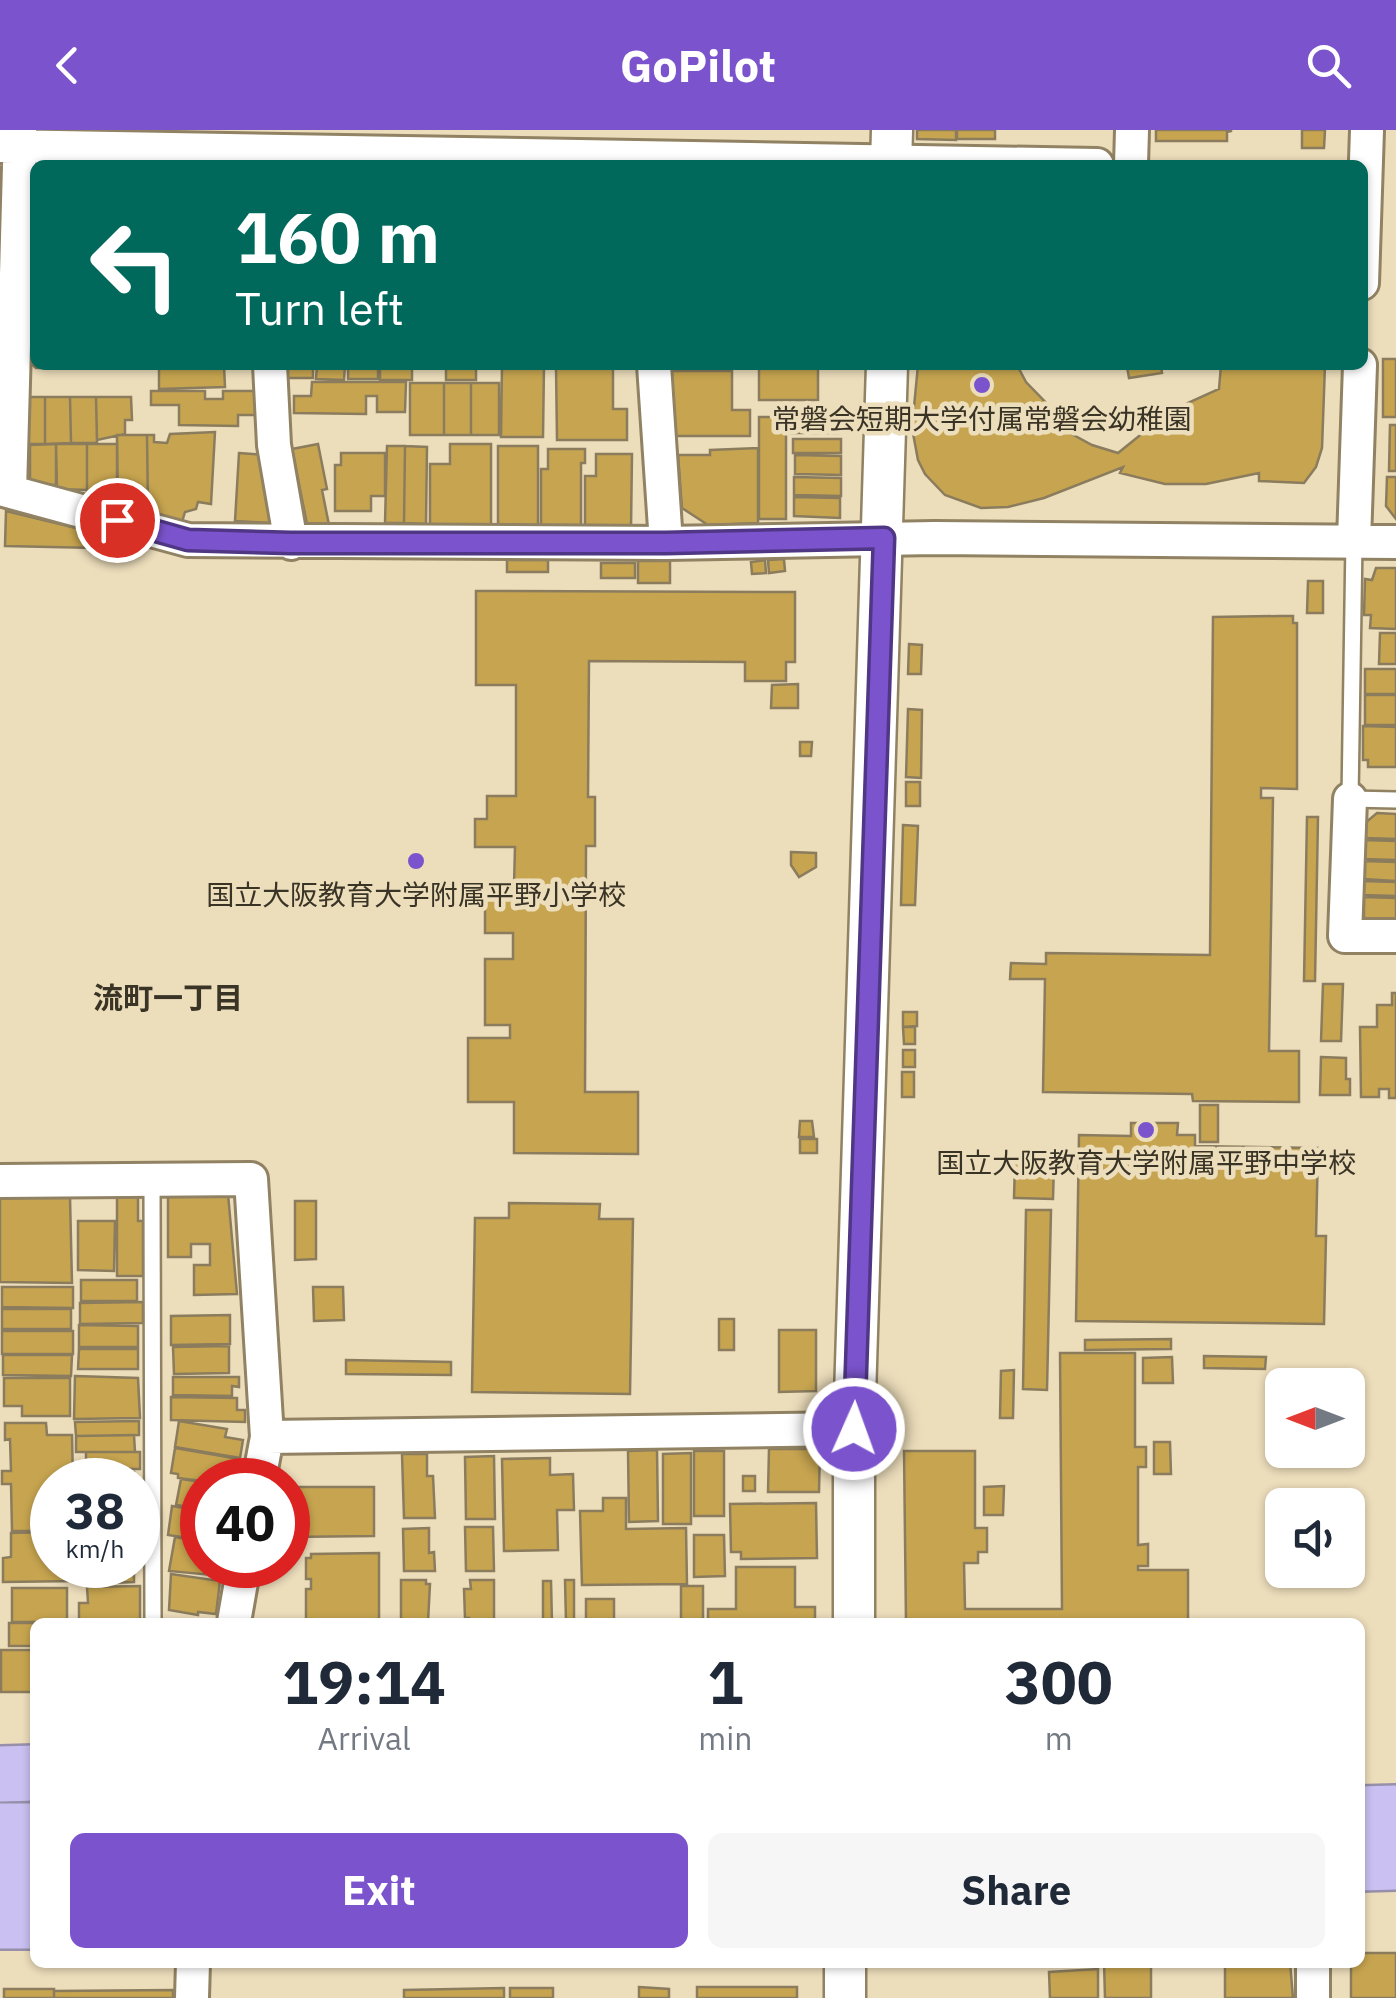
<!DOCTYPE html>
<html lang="en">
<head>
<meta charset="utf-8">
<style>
	body { margin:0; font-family:"IBM Plex Sans","Noto Sans JP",sans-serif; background:#f6f6f7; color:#1f2937; height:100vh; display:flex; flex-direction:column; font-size:38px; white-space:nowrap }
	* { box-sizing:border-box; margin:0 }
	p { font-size:32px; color:#747a83 }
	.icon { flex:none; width:55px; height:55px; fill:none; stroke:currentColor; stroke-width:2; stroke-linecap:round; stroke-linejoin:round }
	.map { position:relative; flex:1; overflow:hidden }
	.panel { position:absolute; left:30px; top:1488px; width:1335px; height:350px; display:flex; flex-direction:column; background:#fff; border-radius:15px; box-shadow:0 2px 8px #0004 }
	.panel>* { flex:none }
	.top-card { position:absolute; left:30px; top:30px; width:1338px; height:210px; border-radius:15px; box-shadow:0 2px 8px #0004; background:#00695c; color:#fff; overflow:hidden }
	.needle { width:65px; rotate:270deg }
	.tools { position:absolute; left:1265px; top:1238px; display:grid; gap:20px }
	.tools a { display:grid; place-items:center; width:100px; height:100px; border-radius:15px; background:#fff; box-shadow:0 2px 8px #0004; font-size:50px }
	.speed { position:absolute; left:30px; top:1328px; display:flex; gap:20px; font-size:50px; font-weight:700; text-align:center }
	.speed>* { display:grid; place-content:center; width:130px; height:130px; border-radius:50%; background:#fff; box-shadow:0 2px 8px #0004; line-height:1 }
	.speed small { font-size:25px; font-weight:400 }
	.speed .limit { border:15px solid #d22; background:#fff; color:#111 }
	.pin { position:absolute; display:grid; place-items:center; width:85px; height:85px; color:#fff; margin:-42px; border:5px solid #fff; border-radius:50%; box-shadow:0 2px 10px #0007 }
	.me { position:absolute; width:110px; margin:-55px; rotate:2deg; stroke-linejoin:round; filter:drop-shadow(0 0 8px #0008) }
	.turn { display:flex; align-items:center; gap:35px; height:210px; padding:0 40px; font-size:45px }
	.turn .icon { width:130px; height:130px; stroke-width:2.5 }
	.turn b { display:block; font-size:70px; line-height:85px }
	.eta { display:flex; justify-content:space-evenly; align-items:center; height:170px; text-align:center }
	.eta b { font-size:60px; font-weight:700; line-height:70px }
	.button { display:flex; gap:20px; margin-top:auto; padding:20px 40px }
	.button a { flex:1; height:115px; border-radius:15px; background:#7b54cd; color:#fff; font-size:40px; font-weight:700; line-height:115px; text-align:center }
	.button a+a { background:#f6f6f7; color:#1f2937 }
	header { display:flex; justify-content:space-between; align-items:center; height:130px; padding:0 40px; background:#7b54cd; color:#fff; font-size:45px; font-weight:700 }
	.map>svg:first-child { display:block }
</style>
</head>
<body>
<header><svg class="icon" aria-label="back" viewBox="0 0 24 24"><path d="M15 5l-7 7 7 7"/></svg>GoPilot<svg class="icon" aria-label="search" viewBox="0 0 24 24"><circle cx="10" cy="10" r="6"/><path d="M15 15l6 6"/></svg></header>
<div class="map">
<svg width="1396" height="1868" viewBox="0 0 1396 1868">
	<rect width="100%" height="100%" fill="#ecddbb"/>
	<!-- building -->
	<path fill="#c7a550" stroke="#8a7c5d" stroke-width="2.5" d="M917,0H956V10L917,9Z
		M957,0H995V9H957Z
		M1156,0H1231V1L1227,2V11H1156Z
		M1302,0H1325L1324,18H1302Z
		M30,217H35V235H66V238H36L29,232Z
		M1383,229H1396V287H1383Z
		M159,235H224L225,257L159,259Z
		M285,235H313V248H284Z
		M317,235H345L344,250L316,249Z
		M348,235H378V249H348Z
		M380,235H412V250H380Z
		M446,235H476V250H446Z
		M502,235L544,236L543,307H501Z
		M569,235H613V279H627V310H557L556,237Z
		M676,235H732V241H676Z
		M759,235H837V238H818V270H759Z
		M918,235H1017L1026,252L1056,283L1048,291L1092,315L1118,323L1170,281L1219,259L1221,235H1325L1322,318L1316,337L1304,353L1259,351V343L1206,354H1165L1120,343L1123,337L1044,368L1008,377L981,378L945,365L925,344L918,330L912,298Z
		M1161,235L1162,243L1129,248L1127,237Z
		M672,241H732V280H750V306H672Z
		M312,252H406L405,282H377V266H366V284L294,283V266H311Z
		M410,253H444V305H410Z
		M444,253H471V305H444Z
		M471,253H499V305H471Z
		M151,261H205V269H223V261H259V285H238V296L179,295V275H151Z
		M30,267H45V314H24L23,272Z
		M45,267H70L71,313L45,314Z
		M70,267H96L97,313H71Z
		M96,267H131L132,290H125V304L97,310Z
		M1136,280L1137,292L1123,293V281Z
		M790,282H838V303H790Z
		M759,287H786V389H759Z
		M1390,295H1396V341H1389Z
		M215,302L211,374L198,372L196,379L185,382L182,392H162V385L148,382L147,305H154V312L167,313L170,304Z
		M117,305L118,369H87V314H117Z
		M117,305H147L148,377H117Z
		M793,309H841V323H793Z
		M56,314H87V360L57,359Z
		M56,314V355L30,354V315Z
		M318,314L327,359L322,360L329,395L308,399L292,319Z
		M450,314H491V395H430V334H450Z
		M387,316H405L404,393H385Z
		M405,316L427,317L426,394L404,393Z
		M498,316H538V401H498Z
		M758,318V393L708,395L682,378L678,325H710V320Z
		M548,319H585V333H581V400H541V339H548Z
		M239,323L266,325L271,357L269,393L235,391Z
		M341,323H385V366H371V381H335V335H341Z
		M596,324H632L631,398L585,395V346H596Z
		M795,325L841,326V345L795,344Z
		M794,347L841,348V366L794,365Z
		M1387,347H1396V389L1386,376Z
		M794,367L840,368V388L794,386Z
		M6,381L142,414V419L5,416Z
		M784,429L785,441L769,443L768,430Z
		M507,430H548V442H507Z
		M765,430L766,443L752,444L751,432Z
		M638,431H670V453H638Z
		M601,433H635V448H601Z
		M1376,438H1396V499L1370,498L1371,485H1364L1365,449L1372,450Z
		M1308,451H1323V483H1307Z
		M476,461L795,462V532H786V551H745V532L589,531L588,667H595V716H586L585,962H638V1024L514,1023V972H468V908H510V895H485V829H513V803H485V755H514L515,717H475V689H487V666H516V555H476Z
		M1280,486H1293V493H1297V659L1261,658V668H1273L1269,921H1299V972L1193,971L1192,964L1043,962L1045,849H1010L1011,833L1046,834V823L1210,825L1213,487Z
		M1380,503H1396V534H1379Z
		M909,514L922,515L921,544H908Z
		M1365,539H1396V564H1365Z
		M798,554V578H771L772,555Z
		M1365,565H1396V595H1365Z
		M908,579L922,580L921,648L906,647Z
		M1363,596L1396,597V637H1368V630H1363Z
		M800,612H812L811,626H800Z
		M906,652H920V676H906Z
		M1377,683L1396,684V709L1364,708L1365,693Z
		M1307,687H1318L1315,851H1304Z
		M903,695L918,696L915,775H901Z
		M1364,710L1396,711V730L1363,729Z
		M791,722L816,723V737L799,747L791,735Z
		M1363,731L1396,732V751L1363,749Z
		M1363,751L1396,752V766L1362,765Z
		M1364,767L1396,768V795L1369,794L1364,789Z
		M1323,854H1343L1341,911H1321Z
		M1392,863H1396V968H1389V959H1379V967H1361L1360,897H1377V875H1392Z
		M903,882H917V896L903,897Z
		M903,897H915V914H904Z
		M903,920H915V937H903Z
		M1321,927L1346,928V949H1350V965H1320Z
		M902,942H914V967H902Z
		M1200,975H1218V1012H1200Z
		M800,991H812L814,1007H799Z
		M1131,993H1178L1177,1005H1195V1016L1318,1018L1316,1106H1326L1324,1194L1076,1191L1079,1005L1131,1006Z
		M800,1009H817V1023H800Z
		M1015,1032L1054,1034L1053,1069L1014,1068Z
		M168,1063L228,1064L237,1164L194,1165V1135H210V1114H191V1127H168Z
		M0,1066L70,1067L72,1153L0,1152Z
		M117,1066H138V1091H143V1146H117Z
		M295,1071H316V1129L295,1130Z
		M509,1073L600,1074L599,1089H633L630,1264L472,1262L475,1088H509Z
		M1026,1080H1051L1047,1260L1023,1259Z
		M78,1091H115L114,1141L78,1140Z
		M81,1150H137V1171H81Z
		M2,1157H73V1178L2,1177Z
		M313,1157H343L344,1190L314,1191Z
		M143,1172V1193L80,1194V1173Z
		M2,1179H71V1199H2Z
		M230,1185V1214L171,1215V1186Z
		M719,1189H734V1220H719Z
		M79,1195L138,1196V1217H79Z
		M779,1200H816V1261L779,1262Z
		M2,1201H73V1224H2Z
		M1171,1209V1219L1085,1220V1210Z
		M229,1216V1243L174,1244L173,1217Z
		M79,1219H138V1239H78Z
		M1060,1223H1135V1317H1146V1337H1138V1415L1148,1414V1436H1138V1440H1188V1492H906L904,1321H975V1398H987V1422H978V1433H964L965,1479H1062Z
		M3,1225H72L71,1246L3,1245Z
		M1204,1226L1266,1227L1265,1239L1204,1238Z
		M1172,1227L1173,1253H1143V1228Z
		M346,1230L451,1232V1245L346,1244Z
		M1014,1240L1013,1288H1000L1001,1241Z
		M75,1246L138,1248L140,1288L74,1289Z
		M173,1247H239V1257L232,1256V1266L173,1265Z
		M4,1248H70V1286H22V1276H4Z
		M171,1267L237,1268V1280H245V1292L171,1290Z
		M139,1291V1305L76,1306L75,1292Z
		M179,1291L227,1299L225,1307L243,1310L240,1328L175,1317Z
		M5,1293H46L47,1305H72L73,1350H52V1391H43V1401H12L11,1354H2V1341H11L10,1309L5,1310Z
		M134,1305L135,1322H76V1306Z
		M1154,1312H1170L1171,1344H1154Z
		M175,1318L239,1329L237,1349L218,1346L217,1350L202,1351L178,1348V1344L171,1343Z
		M769,1319H820L819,1362H768Z
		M657,1320L658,1391L629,1392L628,1321Z
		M694,1321H724V1386H694Z
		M86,1322H140V1339H86Z
		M691,1323V1394H663V1324Z
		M402,1324H427V1346H433L435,1388H404Z
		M494,1326L495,1389H466L465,1327Z
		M550,1328V1345L573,1344L574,1380H557L558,1420L504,1421L502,1329Z
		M134,1342V1350H77V1343Z
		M743,1346H755V1361H743Z
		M181,1349L202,1352V1379L176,1375Z
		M1004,1356L1003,1385H984V1357Z
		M288,1357H374V1406L288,1407Z
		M603,1368H626V1399L686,1398L687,1454L582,1455L580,1381H603Z
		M816,1373L817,1428L741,1429V1422H731L730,1374Z
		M172,1376L202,1381V1410L168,1405Z
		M1271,1383H1282V1419L1271,1420Z
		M465,1397H493L494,1441H466Z
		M429,1398V1423L434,1422L435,1441H404L403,1399Z
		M52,1402V1435L78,1436V1451L3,1452V1428L11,1427V1403Z
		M694,1405H724L725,1446L694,1447Z
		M175,1407L202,1412V1435H224L222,1446L169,1441Z
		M379,1423V1492H311V1490H306V1459H311V1449H306V1428H311V1424Z
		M85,1435H134V1452L86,1454Z
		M736,1437H795V1477H815V1492H708V1479H736Z
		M171,1444L220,1451L216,1484L198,1482V1485L169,1480Z
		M401,1450H426V1454H430L428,1492H401Z
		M470,1450H494V1492H469V1488H465L464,1459H471Z
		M565,1450H574V1491H566Z
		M543,1451H551L552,1492H543Z
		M140,1456V1492H79V1473H88L87,1457Z
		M681,1456H703V1492H681Z
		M12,1458H67V1492H12Z
		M586,1469H614V1492H586Z
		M9,1493H35V1516H9Z
		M1,1520H35V1562H1Z
		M1360,1823H1396V1868H1351V1832H1360Z
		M1104,1832H1151V1868H1105Z
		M1225,1832H1290L1293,1868H1225Z
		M1098,1839V1868H1050L1049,1842Z
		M639,1857L669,1859V1868H639Z
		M697,1857H797V1868H697Z
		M504,1858V1868H404V1860Z
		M510,1858H553V1868H510Z
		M4,1859H54V1868H4Z
		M173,1860V1868H54V1861Z"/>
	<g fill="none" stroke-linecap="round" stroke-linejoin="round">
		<!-- service casing -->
		<g stroke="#908262" stroke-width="20">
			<path id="service" d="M1354,411L1350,669L1396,670
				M152,1050L153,1492"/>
		</g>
		<!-- minor casing -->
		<g stroke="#908262" stroke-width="38">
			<path id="minor" d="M0,16L1097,35
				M1131,35L1132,0
				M1362,153L1367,0
				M270,235L274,315L291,413
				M654,235L666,413
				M0,359L188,410L666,413L934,408L1396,412
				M10,361L20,0
				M1354,411L1360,235
				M1350,669L1345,806H1396
				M0,1051L251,1049L267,1307L259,1350
				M267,1307L854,1299
				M234,1492L244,1435
				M1313,1832V1868
				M192,1868L193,1832"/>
		</g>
		<!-- tertiary casing -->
		<g stroke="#908262" stroke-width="45">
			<path id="tertiary" d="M891,35L892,0
				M854,1492V1299L887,235
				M845,1868V1832"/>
		</g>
		<!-- motorway casing -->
		<g stroke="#988faa" stroke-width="60">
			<path id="motorway" d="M0,1644L35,1643
				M1360,1684L1396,1683
				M0,1701H35
				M1360,1733L1396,1732
				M0,1746H35
				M0,1791H35"/>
		</g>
		<!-- service -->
		<use href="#service" stroke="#fff" stroke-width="15"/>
		<!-- minor -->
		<use href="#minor" stroke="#fff" stroke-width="32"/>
		<!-- tertiary -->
		<use href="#tertiary" stroke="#fff" stroke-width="40"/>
		<!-- motorway -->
		<use href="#motorway" stroke="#cac0f1" stroke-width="55"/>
	</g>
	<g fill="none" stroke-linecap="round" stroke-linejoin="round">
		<!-- route casing -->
		<g stroke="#503785" stroke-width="25">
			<path id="route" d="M117,390L188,410L291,413H666L884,408L854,1299"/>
		</g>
		<!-- route -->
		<use href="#route" stroke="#7b54cd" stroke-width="18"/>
	</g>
	<!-- markers -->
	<g fill="#7b54cd" stroke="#ecddbb" stroke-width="4">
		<circle cx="982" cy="255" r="10"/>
		<circle cx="416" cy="731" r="10"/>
		<circle cx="1146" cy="1000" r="10"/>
	</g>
	<g text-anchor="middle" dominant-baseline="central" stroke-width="9" stroke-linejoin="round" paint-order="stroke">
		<!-- poi labels -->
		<g font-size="28" fill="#3a3427" stroke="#ecddbb">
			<text x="982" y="288">常磐会短期大学付属常磐会幼稚園</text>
			<text x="416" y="764">国立大阪教育大学附属平野小学校</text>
			<text x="1146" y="1032">国立大阪教育大学附属平野中学校</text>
		</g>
		<!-- neighbourhood labels -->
		<g font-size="30" font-weight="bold" fill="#3a3427" stroke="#ecddbb">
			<text x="168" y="867">流町一丁目</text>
		</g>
	</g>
</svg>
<div class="tools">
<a><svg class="needle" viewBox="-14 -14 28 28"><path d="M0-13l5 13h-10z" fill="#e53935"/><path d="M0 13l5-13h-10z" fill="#747a83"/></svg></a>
<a><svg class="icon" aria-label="sound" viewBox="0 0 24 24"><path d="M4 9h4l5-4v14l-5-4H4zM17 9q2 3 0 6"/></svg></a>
</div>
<div class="speed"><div>38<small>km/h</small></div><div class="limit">40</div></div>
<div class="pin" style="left:117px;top:390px;background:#d93025"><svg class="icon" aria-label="arrive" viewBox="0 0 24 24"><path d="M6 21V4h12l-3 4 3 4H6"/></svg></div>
<svg class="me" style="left:854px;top:1299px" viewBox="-20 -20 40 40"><circle r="17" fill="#7b54cd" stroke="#fff" stroke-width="3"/><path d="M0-11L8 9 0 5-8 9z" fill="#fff"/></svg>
<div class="top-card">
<div class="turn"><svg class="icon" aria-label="left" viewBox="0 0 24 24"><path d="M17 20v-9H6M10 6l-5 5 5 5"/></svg><div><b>160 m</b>Turn left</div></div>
</div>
<section class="panel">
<div class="eta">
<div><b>19:14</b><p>Arrival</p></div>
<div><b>1</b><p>min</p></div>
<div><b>300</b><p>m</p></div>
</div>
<div class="button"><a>Exit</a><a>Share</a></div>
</section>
</div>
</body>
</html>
